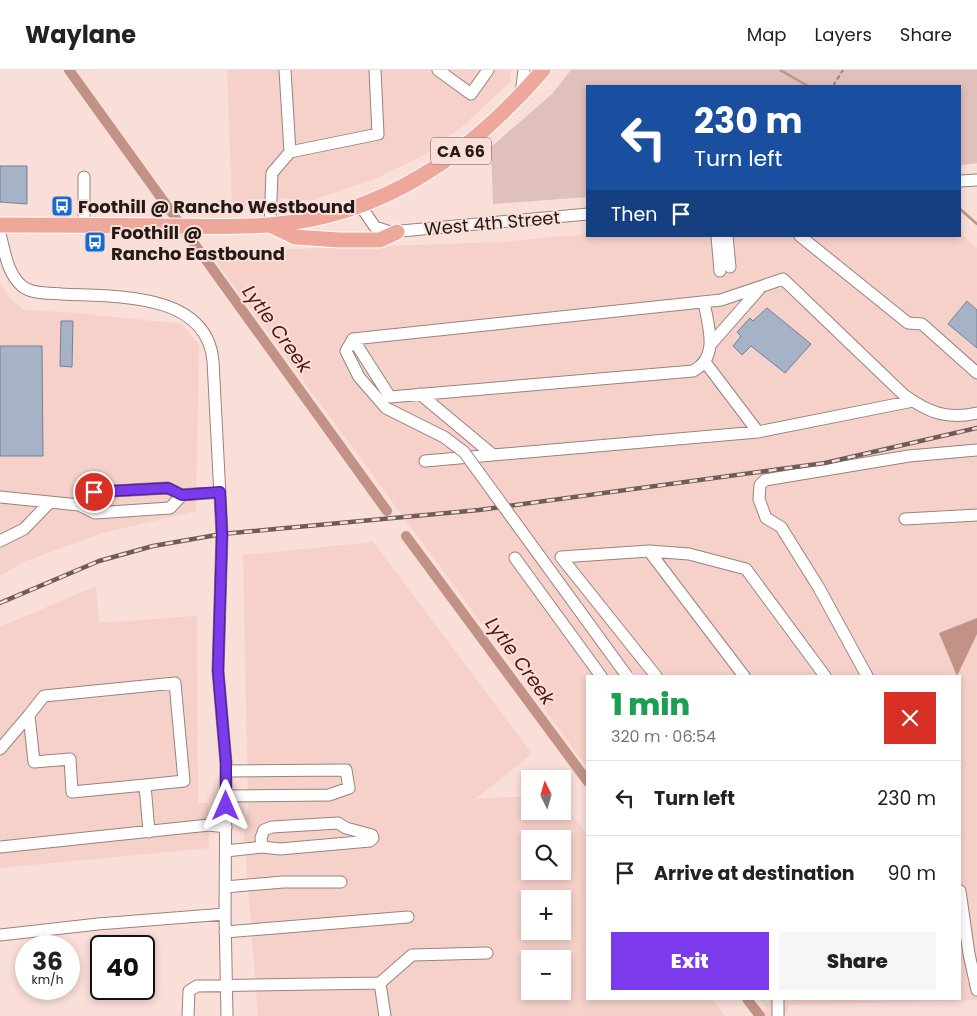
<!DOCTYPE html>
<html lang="en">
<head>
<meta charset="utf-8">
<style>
	body { margin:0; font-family:Poppins,sans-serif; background:#f6f6f6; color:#222; height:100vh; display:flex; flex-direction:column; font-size:19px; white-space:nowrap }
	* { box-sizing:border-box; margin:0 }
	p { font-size:16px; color:#767676 }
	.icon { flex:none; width:28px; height:28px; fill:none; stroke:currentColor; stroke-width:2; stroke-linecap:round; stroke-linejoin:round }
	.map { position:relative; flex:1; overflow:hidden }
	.drawer { position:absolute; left:586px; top:605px; width:375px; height:325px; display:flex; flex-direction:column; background:#fff; border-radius:0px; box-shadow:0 2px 8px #0003 }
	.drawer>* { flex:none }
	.guide { position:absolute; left:586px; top:15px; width:375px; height:152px; border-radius:0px; box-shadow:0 2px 8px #0003; background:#1a4fa0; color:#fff; overflow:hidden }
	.needle { width:32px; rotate:355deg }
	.controls { position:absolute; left:521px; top:700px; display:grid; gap:10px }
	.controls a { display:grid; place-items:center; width:50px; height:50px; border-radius:0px; background:#fff; box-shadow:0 2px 8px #0003; font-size:25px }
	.speed { position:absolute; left:15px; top:865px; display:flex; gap:10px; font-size:25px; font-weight:700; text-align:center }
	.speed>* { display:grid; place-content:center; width:65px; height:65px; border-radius:50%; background:#fff; box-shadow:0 2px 8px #0003; line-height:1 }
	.speed small { font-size:12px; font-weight:400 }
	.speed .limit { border:2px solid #111; border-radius:8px; background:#fff; color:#111 }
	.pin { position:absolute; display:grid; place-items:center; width:42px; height:42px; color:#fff; margin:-21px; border:2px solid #fff; border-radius:50%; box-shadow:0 1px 5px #0007 }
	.me { position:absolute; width:55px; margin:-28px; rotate:0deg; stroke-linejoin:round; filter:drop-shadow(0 0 4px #0008) }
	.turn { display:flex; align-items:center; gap:18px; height:105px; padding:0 25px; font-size:22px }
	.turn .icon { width:65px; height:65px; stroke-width:2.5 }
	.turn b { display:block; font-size:35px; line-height:42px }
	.then { display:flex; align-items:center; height:48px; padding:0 25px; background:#0003; gap:10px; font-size:19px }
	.round { display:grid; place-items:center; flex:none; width:52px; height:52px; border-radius:0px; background:#f6f6f6 }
	.overview { display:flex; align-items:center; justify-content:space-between; height:85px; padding:0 25px }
	h1 { font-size:30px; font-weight:800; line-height:38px; color:#1e9e55 }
	.cta { display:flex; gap:10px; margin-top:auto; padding:10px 25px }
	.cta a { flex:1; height:58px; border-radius:0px; background:#7c3aed; color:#fff; font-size:20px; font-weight:800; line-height:58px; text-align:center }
	.cta a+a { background:#f6f6f6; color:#222 }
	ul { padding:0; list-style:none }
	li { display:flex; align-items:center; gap:15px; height:75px; padding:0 25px; border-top:1px solid #e0e0e0 }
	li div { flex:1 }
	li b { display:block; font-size:19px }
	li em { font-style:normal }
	header { display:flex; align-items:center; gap:30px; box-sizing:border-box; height:70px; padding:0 25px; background:#fff; border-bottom:1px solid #e0e0e0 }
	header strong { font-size:24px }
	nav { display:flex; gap:28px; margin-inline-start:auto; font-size:18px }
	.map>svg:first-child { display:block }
</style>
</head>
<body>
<header>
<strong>Waylane</strong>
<nav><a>Map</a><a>Layers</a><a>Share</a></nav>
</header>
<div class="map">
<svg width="977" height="946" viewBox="0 0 977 946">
	<rect width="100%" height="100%" fill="#faded8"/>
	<!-- built -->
	<path fill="#f5d1c9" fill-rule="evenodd" d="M227,0H511L510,12L464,55L426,84L377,108L313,130L290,131L286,128L254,135L232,136Z
		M960,163L977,178V930L789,935L785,946H754L767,938L759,929H960V606H588L587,697L209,182L501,172L587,164L588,166H960Z
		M0,212L11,230L24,240L78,243L181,254L199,274L196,441L102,463L26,491L0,506Z
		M373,472L532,684L475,729L530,726V741H562L563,732L587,765L588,929H712L725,946H258L243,751L247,749L248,731L243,485ZM530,769H562V801H530ZM530,829H562V861H530ZM530,889H562V921H530Z
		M96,516L99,553L197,546L198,733H208L209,778L0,798V557Z"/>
	<!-- green -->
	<path fill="#e0c0ba" d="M571,0H977V93L960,95V16H588L587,127L493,134L491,77L552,24Z"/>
	<!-- water -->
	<path fill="#c39287" d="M977,548V564L957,606L939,563Z"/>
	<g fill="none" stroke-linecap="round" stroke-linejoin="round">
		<!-- stream -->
		<path stroke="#c39287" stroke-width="2.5" d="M780,0L808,16
			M960,139L977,154"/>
		<!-- canal -->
		<path stroke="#c39287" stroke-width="10" d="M69,0L387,441
			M406,466L588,712
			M747,929L760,946"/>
	</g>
	<!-- building -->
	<path fill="#a6b3c7" stroke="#748093" d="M0,96H27V134L0,132Z
		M967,231L977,240V278L948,254Z
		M767,238L811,274L785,303L751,276L742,285L733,276L741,266L737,262L750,248L753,251Z
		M61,251H73L72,297L60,296Z
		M0,276H42L43,386H0Z"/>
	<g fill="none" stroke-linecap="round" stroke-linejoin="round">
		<!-- minor casing -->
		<g stroke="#9b827c" stroke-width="13">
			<path id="minor" d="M285,0L290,82L378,64L375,0
				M438,0L471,24L488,0
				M521,25L524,0
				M960,111L977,110
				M360,135L375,157L390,162L588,144
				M84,155V107
				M270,155L272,103L290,82
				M0,164C5,182 7,203 22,216C31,224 50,223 62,224C113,227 207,221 213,291L222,464L218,601L226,693L225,844L227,946
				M717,166L720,201
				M727,166L730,197
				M800,166L908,253L922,254L977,303
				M704,232C708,256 720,287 693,301L390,327L353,269L721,230L783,209L904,325C928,342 946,350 977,343
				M353,269L346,281L359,307L386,338
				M711,274L761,217
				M705,292L758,362
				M420,324L493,385
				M425,391L758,362L913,331
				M182,425L170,438L95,443L79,435L94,422L168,418L182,425L220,422
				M0,427L79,435
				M905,449L977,445
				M0,471L24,459L50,432
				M649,481L689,484L746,499L825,606
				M515,488L601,606
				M656,606L561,487L649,481L744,606
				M867,606L819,518L781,457L766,448L759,429L760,415L765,410L909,386L977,380
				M0,679L29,645
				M145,715L72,722L70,689L34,692L29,645L44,626L175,613L184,711L145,715L149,762
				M226,726L329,725L349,718L346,700L226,701
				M0,777L209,755L226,757
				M226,781L262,777L280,779L370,771L373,768L372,765L346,758L338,753L272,757L264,760L261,768L262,777
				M225,817L283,812H341
				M960,821L969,884L977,920
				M225,862L408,847
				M0,865L98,854L225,844
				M380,913L385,946
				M778,929V946
				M188,946L189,921L197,916L380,913L412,885L487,883"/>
		</g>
		<!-- major casing -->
		<g stroke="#fff" stroke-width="17">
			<path id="major" d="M0,155C54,155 108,155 162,156C198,156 233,158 268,155C383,147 470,84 543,0
				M270,155L295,167L339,170H380L397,162"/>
		</g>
		<!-- path -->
		<path stroke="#998581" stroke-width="2" stroke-dasharray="5 2.5" stroke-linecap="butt" d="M833,16L843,0"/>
		<!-- minor -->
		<use href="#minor" stroke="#fff" stroke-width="11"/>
		<!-- major -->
		<use href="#major" stroke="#eda79b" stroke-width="15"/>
		<!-- rail casing -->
		<g stroke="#6d5d59" stroke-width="4.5">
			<path id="rail" d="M0,533L99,491L153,476L222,464L479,440L825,393L977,358"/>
		</g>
		<!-- rail -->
		<use href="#rail" stroke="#faded8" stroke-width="2.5" stroke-dasharray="8" stroke-linecap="butt"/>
		<!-- minor-bridge casing -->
		<g stroke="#9b827c" stroke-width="13" stroke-linecap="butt">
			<path id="minor-bridge" d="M386,338L444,367L464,382L627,606"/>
		</g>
		<!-- minor-bridge -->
		<use href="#minor-bridge" stroke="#fff" stroke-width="11"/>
	</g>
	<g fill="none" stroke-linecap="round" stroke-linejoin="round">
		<!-- route casing -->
		<g stroke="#51269a" stroke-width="12">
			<path id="route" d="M94,422L168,418L182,425L220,422L222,464L218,601L226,693V736"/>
		</g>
		<!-- route -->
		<use href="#route" stroke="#7c3aed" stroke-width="9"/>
	</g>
	<!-- icons -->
	<defs>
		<g id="bus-square" transform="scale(1.125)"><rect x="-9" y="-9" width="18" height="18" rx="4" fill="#1869d3" stroke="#faded8"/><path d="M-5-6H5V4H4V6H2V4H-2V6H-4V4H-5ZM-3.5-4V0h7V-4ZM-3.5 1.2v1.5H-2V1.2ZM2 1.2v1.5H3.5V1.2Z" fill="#fff"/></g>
	</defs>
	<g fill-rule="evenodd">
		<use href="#bus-square" x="62" y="136"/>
		<use href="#bus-square" x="95" y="172"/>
	</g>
	<g text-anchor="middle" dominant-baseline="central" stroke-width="4" stroke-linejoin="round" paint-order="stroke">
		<!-- shield labels -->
		<rect fill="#faded8" stroke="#645451" stroke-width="1" x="431" y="67.5" width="60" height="27" rx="4"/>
		<g font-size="16" font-weight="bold" fill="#231917">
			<text x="461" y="81">CA 66</text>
		</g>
		<!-- poi labels -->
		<g font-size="18" font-weight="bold" fill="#231917" stroke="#faded8" text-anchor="start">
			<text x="78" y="136">Foothill @ Rancho Westbound</text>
			<text x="111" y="162">Foothill @<tspan x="111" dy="21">Rancho Eastbound</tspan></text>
		</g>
		<!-- street labels -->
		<g font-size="18" fill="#231917" stroke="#faded8">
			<text transform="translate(492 153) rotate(-5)">West 4th Street</text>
		</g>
		<!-- water labels -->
		<g font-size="19" font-style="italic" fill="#51140a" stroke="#faded8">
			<text transform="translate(277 259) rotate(54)">Lytle Creek</text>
			<text transform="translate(520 591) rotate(54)">Lytle Creek</text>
		</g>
	</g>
</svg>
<div class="controls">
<a><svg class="needle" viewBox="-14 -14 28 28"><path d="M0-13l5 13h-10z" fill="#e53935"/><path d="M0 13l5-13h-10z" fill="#767676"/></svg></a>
<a><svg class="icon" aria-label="search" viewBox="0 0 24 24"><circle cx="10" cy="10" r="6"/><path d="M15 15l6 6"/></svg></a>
<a>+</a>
<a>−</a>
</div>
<div class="speed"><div>36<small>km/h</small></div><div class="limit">40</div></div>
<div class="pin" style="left:94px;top:422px;background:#d93025"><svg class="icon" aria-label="arrive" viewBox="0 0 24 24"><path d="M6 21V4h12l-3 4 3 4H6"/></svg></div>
<svg class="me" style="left:226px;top:736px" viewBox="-20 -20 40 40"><path d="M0-17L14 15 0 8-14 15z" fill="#7c3aed" stroke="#fff" stroke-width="4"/></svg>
<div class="guide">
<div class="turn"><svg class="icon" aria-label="left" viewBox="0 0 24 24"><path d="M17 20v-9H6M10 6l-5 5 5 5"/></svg><div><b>230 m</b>Turn left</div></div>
<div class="then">Then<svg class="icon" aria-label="arrive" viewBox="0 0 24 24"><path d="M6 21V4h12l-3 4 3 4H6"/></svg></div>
</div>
<section class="drawer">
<div class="overview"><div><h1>1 min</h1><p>320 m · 06:54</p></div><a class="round" style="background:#d93025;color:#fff"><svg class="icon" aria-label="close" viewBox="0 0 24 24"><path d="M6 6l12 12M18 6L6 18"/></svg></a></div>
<ul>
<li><svg class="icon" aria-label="left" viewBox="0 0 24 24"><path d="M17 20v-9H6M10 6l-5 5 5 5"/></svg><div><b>Turn left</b></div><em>230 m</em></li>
<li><svg class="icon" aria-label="arrive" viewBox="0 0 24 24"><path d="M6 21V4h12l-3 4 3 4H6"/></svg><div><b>Arrive at destination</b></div><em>90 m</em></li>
</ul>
<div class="cta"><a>Exit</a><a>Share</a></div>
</section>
</div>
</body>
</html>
